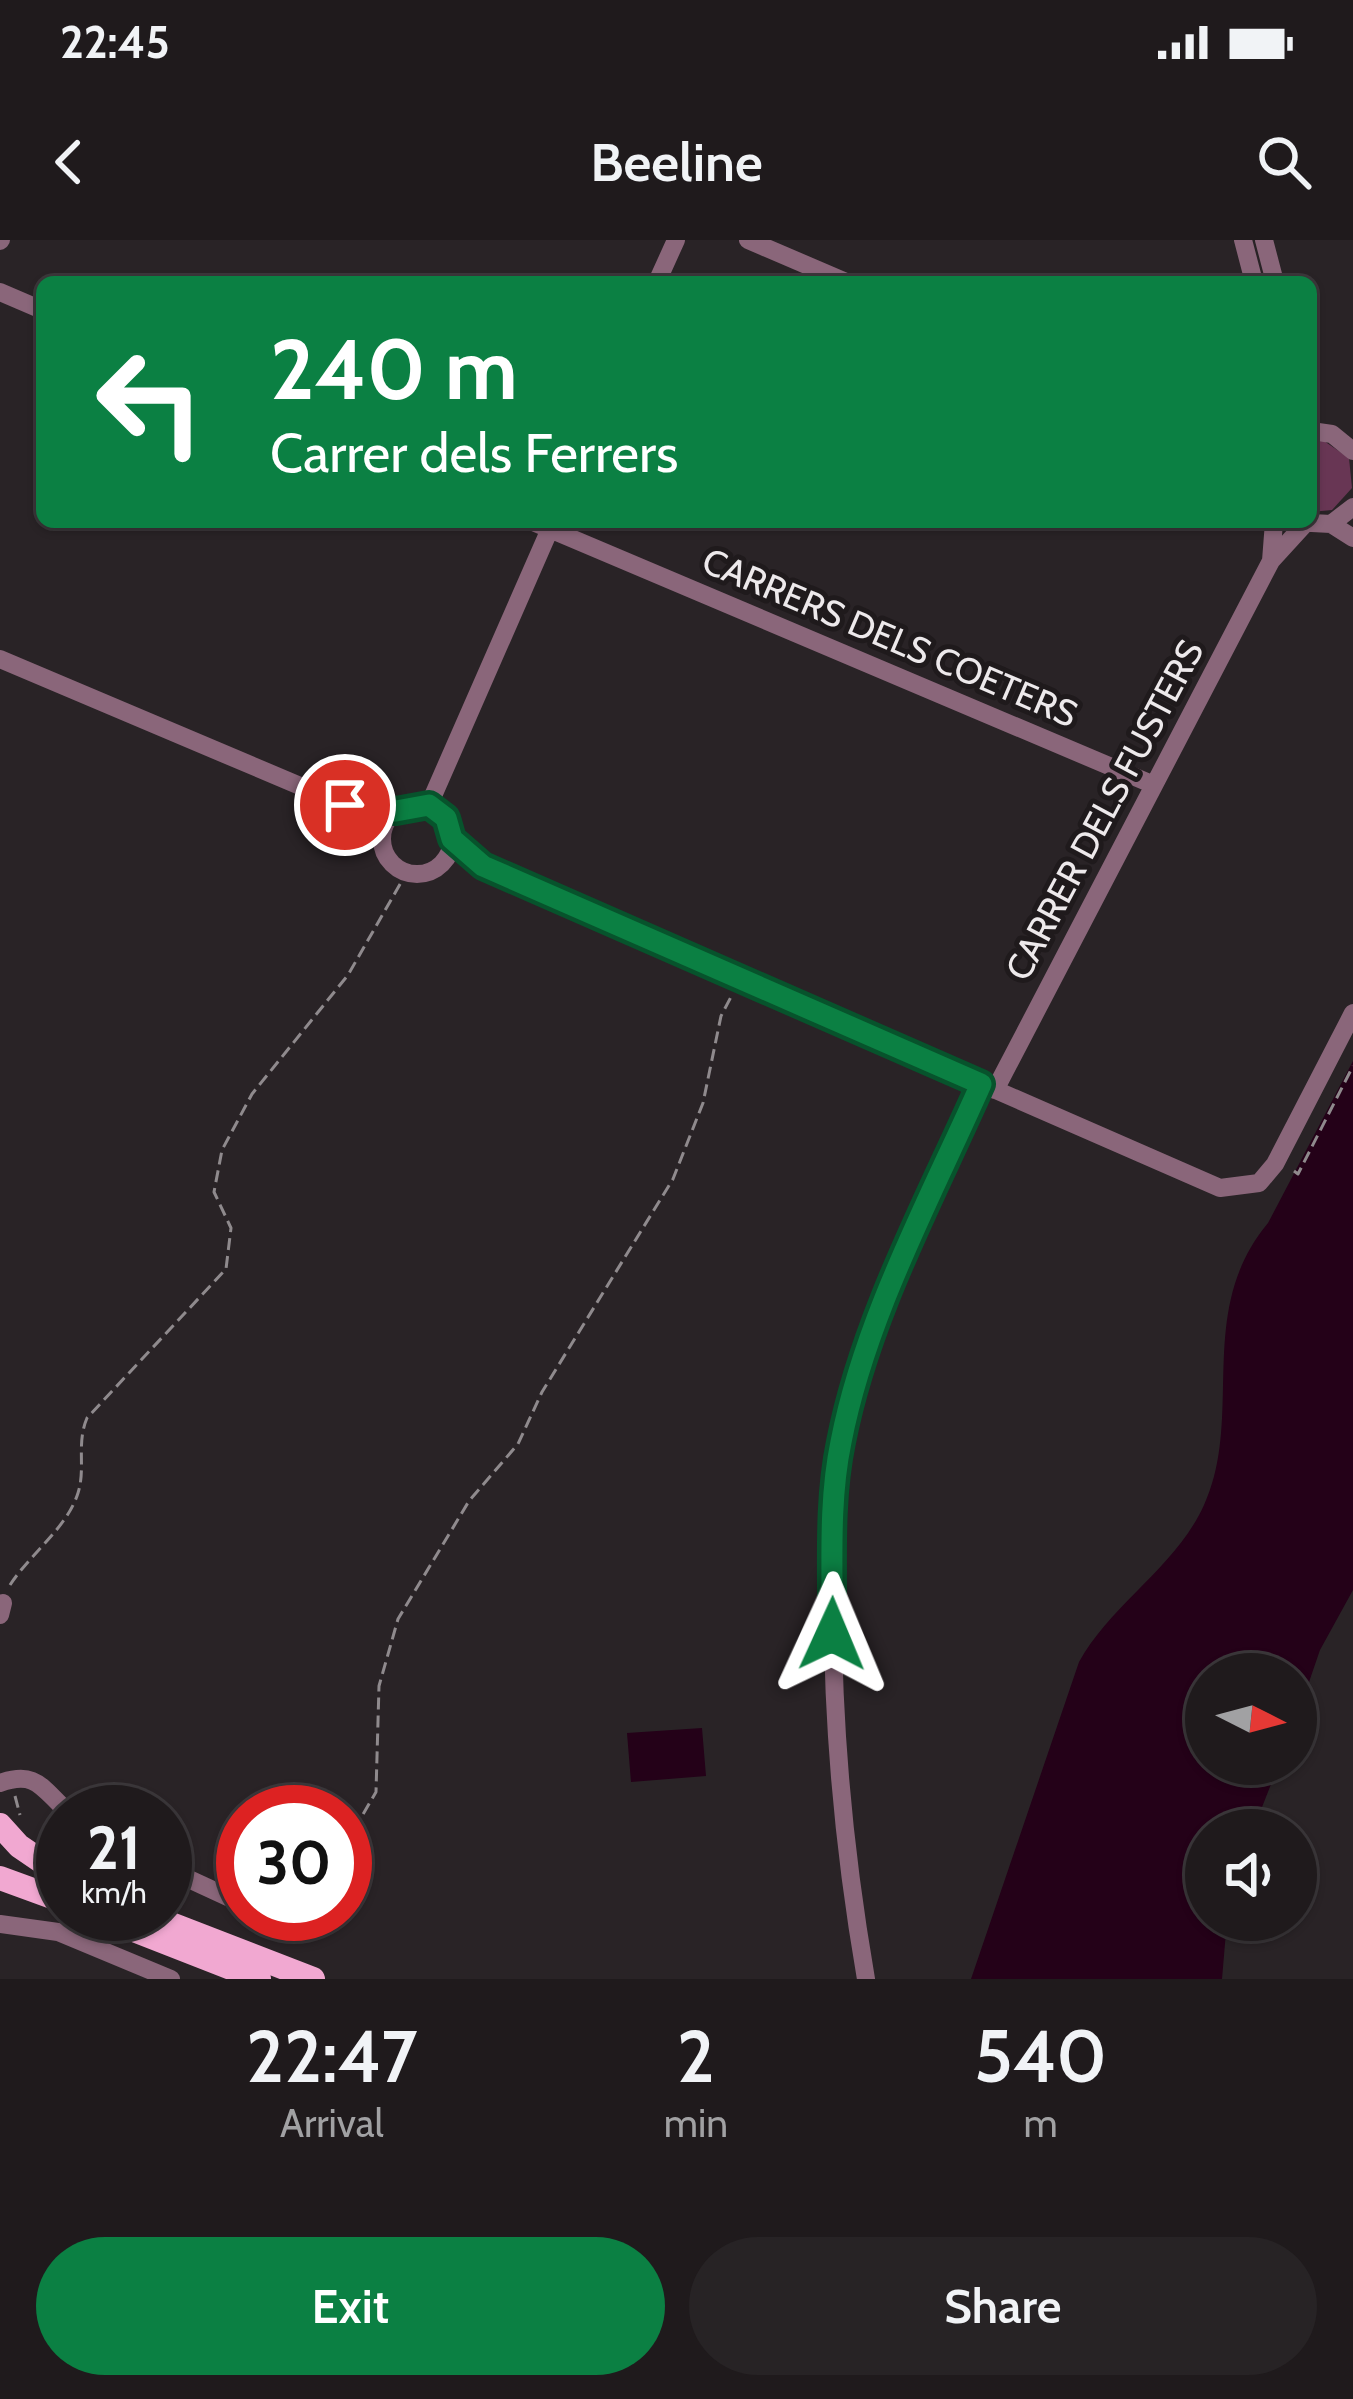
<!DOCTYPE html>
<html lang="en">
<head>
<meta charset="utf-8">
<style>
	body { margin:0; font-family:Cabin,sans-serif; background:#272325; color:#f1f3f6; height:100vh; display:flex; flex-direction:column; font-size:45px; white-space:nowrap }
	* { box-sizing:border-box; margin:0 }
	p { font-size:39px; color:#a1a1a3 }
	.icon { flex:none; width:66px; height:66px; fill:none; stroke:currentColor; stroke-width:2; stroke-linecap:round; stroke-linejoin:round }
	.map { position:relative; height:1739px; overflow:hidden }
	.side { display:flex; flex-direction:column; background:#1f1a1c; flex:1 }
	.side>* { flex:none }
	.hud { position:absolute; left:36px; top:36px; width:1281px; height:252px; border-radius:18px; box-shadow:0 3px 9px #0004,0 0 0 3px #3c383b; background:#0b8043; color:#fff; overflow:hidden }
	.needle { width:78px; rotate:96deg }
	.tools { position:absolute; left:1185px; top:1413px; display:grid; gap:24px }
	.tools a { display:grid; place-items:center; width:132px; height:132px; border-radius:50%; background:#1f1a1c; box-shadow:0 3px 9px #0004,0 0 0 3px #3c383b; font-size:60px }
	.speed { position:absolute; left:36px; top:1545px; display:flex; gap:24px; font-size:60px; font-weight:700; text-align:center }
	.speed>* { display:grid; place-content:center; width:156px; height:156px; border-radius:50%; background:#1f1a1c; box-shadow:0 3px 9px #0004,0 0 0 3px #3c383b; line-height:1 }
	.speed small { font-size:30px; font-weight:400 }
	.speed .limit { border:18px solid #d22; background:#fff; color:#111 }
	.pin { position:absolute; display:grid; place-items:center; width:102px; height:102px; color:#fff; margin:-51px; border:6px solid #fff; border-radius:50%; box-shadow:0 3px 12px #0007 }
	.me { position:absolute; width:132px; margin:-66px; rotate:1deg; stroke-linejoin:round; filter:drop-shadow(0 0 9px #0008) }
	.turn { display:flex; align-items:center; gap:42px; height:252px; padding:0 36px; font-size:54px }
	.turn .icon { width:156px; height:156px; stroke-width:2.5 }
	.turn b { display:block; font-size:84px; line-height:102px }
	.eta { display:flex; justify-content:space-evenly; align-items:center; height:204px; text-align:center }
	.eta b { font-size:72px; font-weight:600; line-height:84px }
	.action { display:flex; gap:24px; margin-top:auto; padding:24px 36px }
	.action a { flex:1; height:138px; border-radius:72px; background:#0b8043; color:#fff; font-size:48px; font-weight:600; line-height:138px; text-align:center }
	.action a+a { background:#272325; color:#f1f3f6 }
	.status { display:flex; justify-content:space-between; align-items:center; height:84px; padding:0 60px; background:#1f1a1c; direction:ltr }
	.status svg { height:33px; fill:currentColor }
	header { display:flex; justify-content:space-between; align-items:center; height:156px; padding:0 36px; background:#1f1a1c; font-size:54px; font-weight:600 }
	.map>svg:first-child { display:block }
</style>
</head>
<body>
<div class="status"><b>22:45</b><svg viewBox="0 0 49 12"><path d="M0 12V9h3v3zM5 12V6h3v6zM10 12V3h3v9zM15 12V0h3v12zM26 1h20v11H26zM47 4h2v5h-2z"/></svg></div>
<header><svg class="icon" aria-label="back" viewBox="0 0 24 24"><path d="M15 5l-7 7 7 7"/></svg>Beeline<svg class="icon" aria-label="search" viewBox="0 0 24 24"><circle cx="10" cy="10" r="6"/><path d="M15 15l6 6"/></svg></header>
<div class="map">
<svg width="1353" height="1739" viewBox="0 0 1353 1739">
	<rect width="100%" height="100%" fill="#292326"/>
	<!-- green -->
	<path fill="#683654" d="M1324,201L1349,218L1352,248L1332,270L1311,272V202Z"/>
	<!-- water -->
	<path fill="#240118" d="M1353,821V1350L1320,1410L1296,1480V1434H1206V1524H1279L1253,1590H1206V1680H1227L1222,1739H971L1079,1422C1111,1364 1176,1327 1204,1265C1245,1175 1194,1072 1268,983Z
		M702,1488L706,1536L631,1542L627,1493Z"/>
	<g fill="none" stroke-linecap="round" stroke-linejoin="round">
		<!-- path -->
		<path stroke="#8f8a8d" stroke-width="3" stroke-dasharray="12 6" stroke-linecap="butt" d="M1294,931L1298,934L1353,826
			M10,1345C30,1314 67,1288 78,1253C86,1228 76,1204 87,1178L226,1029L231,988L214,952L222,910L252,854L348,735L407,632
			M15,1556L20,1575
			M345,1605L376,1552L379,1446L398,1379L469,1261L518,1204L542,1152L673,939L703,863L721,776L732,755"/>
		<!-- minor -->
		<path stroke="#8a667a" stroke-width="18" d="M748,0L846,42
			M1243,0L1254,42
			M1264,0L1275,42
			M0,1L1,0
			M657,42L676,0
			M0,52L42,70
			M1311,191L1332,194L1353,211
			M533,282L1154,545
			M1293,282L1331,284L1353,267
			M1331,284L1353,298
			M1271,321L1274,282
			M0,419L345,565L396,571
			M382 599a35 35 0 1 1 70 0a35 35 0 1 1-70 0Z
			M429,565L553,282
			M452,599L483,626L1220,948L1259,943L1275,924L1353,773
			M995,850L1271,321L1303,286
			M0,1375L3,1363
			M0,1543C37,1530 42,1549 68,1572
			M165,1628L243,1664
			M264,1674L287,1683L305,1674
			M0,1684L58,1692L171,1739
			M866,1739C843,1606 831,1474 833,1338C834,1293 832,1246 841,1201C866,1078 930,959 981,844"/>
		<!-- major -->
		<path stroke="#f1a8d1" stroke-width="24" d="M0,1585L19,1606L63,1636
			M0,1638L63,1661
			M93,1674L259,1739
			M145,1674L313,1739"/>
	</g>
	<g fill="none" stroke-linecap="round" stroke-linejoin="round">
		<!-- route casing -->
		<g stroke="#07532c" stroke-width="30">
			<path id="route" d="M345,565L396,571L429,565L446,578L452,599L483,626L981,844C930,959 865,1078 841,1202C828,1264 833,1331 832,1394"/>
		</g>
		<!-- route -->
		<use href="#route" stroke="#0b8043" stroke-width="21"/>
	</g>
	<g text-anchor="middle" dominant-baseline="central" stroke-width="10" stroke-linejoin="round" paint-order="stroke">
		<!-- street labels -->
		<g font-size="36" fill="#ede9eb" stroke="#1f1a1c">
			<text transform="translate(890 397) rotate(23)">CARRERS DELS COETERS</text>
			<text transform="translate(1104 570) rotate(-62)">CARRER DELS FUSTERS</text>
		</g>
	</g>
</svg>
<div class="tools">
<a><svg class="needle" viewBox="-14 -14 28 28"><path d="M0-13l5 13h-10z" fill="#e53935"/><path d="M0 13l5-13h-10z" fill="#a1a1a3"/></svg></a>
<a><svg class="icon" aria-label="sound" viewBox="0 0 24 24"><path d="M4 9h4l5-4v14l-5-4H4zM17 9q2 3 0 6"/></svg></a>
</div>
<div class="speed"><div>21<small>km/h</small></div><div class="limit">30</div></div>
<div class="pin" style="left:345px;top:565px;background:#d93025"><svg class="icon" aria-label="arrive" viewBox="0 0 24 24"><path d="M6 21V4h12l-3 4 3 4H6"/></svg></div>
<svg class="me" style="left:832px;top:1394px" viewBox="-20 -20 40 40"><path d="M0-17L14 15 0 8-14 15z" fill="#0b8043" stroke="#fff" stroke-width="4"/></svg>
<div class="hud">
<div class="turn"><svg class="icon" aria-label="left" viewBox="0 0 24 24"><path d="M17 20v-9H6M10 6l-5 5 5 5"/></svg><div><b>240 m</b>Carrer dels Ferrers</div></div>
</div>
</div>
<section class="side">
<div class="eta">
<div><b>22:47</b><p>Arrival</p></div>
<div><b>2</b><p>min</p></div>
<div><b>540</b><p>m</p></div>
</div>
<div class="action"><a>Exit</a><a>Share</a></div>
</section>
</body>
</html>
